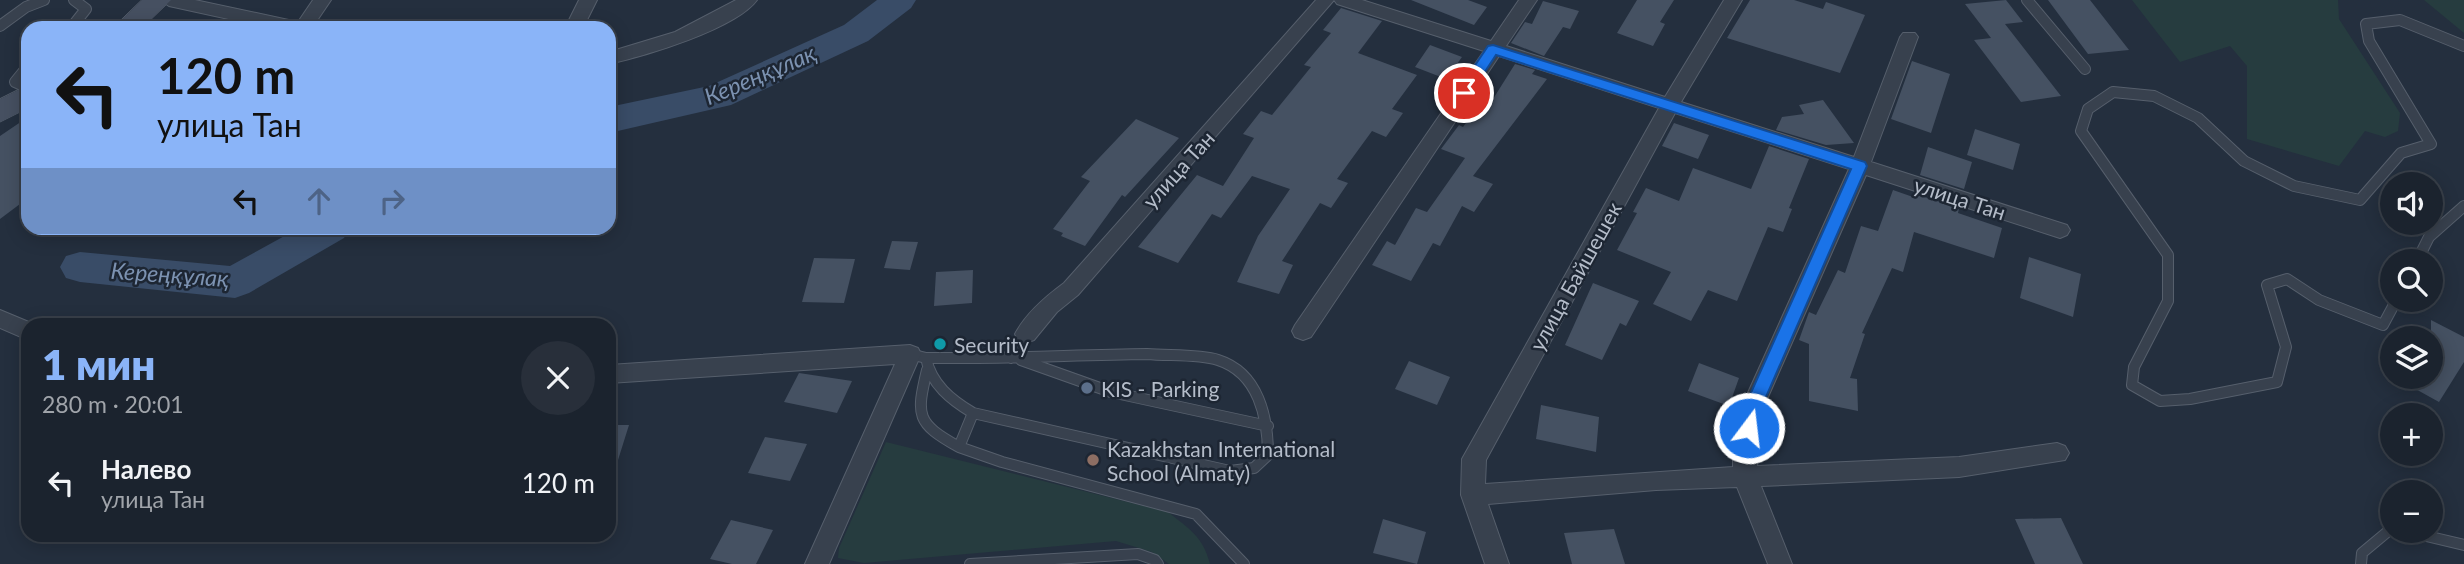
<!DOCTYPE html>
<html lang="ru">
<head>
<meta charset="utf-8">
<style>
	body { margin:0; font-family:Lato,sans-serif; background:#282f3a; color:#f1f3f6; height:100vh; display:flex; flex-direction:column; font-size:26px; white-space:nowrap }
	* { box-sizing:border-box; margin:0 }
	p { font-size:23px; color:#a0a4aa }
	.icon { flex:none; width:38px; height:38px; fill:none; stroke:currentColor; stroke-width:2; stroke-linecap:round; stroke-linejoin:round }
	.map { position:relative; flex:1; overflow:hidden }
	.details { position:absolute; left:21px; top:318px; width:595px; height:224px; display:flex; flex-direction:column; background:#1b232e; border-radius:21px; box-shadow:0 4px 18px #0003,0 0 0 2px #39404a }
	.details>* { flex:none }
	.top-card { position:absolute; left:21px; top:21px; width:595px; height:214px; border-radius:21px; box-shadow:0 4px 18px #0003,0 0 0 2px #39404a; background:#8ab4f8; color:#111; overflow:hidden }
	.tools { position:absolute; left:2380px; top:172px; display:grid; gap:14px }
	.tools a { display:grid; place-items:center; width:63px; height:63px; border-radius:50%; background:#1b232e; box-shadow:0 4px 18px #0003,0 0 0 2px #39404a; font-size:35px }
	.pin { position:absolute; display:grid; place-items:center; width:60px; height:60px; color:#fff; margin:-30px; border:4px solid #fff; border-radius:50%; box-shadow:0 2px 7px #0007 }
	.me { position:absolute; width:77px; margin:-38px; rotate:15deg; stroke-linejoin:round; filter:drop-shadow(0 0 5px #0008) }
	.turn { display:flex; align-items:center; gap:24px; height:147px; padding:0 21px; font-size:32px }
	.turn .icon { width:91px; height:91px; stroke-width:2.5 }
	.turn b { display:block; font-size:49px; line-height:60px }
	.lanes { display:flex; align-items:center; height:66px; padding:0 21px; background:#0003; justify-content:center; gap:35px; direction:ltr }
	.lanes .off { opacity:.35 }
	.round { display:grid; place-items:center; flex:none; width:74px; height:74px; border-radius:37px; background:#282f3a }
	.headline { display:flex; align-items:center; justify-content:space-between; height:119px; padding:0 21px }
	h1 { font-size:42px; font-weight:800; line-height:52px; color:#8ab4f8 }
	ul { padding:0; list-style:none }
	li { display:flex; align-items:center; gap:21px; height:91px; padding:0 21px }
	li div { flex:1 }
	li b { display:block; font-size:26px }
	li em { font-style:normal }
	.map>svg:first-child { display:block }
</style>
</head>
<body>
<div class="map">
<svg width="2464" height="564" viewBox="0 0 2464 564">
	<rect width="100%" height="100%" fill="#242f3e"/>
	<!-- green -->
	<path fill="#263c3f" d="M2132,0H2338L2339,19L2400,113L2398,131L2385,137L2365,131L2339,166L2247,139V66L2230,46L2180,62Z
		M2424,0H2464V33Z
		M886,442L1168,512C1189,529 1203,536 1210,564H1169L1152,552L1116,541L864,563L838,558L839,548Z"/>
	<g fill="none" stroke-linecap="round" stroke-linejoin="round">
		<!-- river -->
		<path fill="#394c67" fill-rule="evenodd" d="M877,0H916L911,8L868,41L731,105L609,133V107L709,86L844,25Z
			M299,228H349L344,238L249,293L235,298L80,282L66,278L60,267L66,256L80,252L230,266Z"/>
	</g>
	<!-- building -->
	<path fill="#455162" d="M1411,0H1468L1487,7L1474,25Z
		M1637,0H1674L1660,22L1665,24L1653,46L1617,33Z
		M1750,0H1794L1823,9L1826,2L1865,15L1840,73L1727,38Z
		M2006,0L2023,22L2005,24L2061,96L2021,102L1974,40L1991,38L1965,4Z
		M2048,0H2090L2129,50L2088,54Z
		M1543,1L1579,11L1570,29L1563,27L1544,56L1511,43L1525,22L1532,24Z
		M1341,8L1382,21L1358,53L1417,75L1392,109L1403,113L1386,137L1372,131L1337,179L1348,183L1331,208L1320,203L1282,261L1293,265L1279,294L1237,282L1258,236L1290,189L1252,176L1221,218L1212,214L1178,263L1138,247L1197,175L1223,186L1254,138L1243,134L1261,111L1272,115L1311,67L1304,65L1331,33L1323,30Z
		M1430,45L1462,57L1446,79L1415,67Z
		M1912,61L1950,74L1931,133L1891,119Z
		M1515,64L1535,70L1532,74L1547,79L1473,176L1493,184L1474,212L1462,206L1440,246L1433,243L1411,281L1372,265L1387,241L1395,245L1416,208L1427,212L1465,158L1441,149L1459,125L1463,127L1485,96L1493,99Z
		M1823,100L1854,143L1826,145L1776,130L1782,117L1804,114L1799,105Z
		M28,117V198L0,219V136Z
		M1136,119L1179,138L1125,197L1122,195L1085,246L1061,236L1063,233L1053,229L1090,181L1081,177Z
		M1674,123L1709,135L1698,159L1662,146Z
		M1975,129L2020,144L2013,170L1967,155Z
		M1769,146L1809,159L1789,208L1792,209L1783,232L1768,227L1737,301L1708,290L1691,321L1653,304L1671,272L1617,250L1637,213L1633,212L1646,188L1679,201L1693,168L1751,189Z
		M1928,147L1972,162L1964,189L1920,175Z
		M1893,190L1913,197L1915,194L1959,208L1958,213L2002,228L1994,258L1914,232L1903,272L1892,268L1862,333L1865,334L1850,378L1857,379L1858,411L1809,401V344L1799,340L1809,312L1816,315L1838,270L1845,273L1861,226L1878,231Z
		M892,241L918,242L910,270L884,268Z
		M2029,257L2081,274L2073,317L2020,298Z
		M814,258L855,259L844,303L802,302Z
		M973,270L972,303L934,306L936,272Z
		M1593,283L1639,301L1626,326L1620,323L1602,360L1565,345Z
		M2431,320L2464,337V362L2439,402L2392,376H2431Z
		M1409,361L1450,377L1437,405L1395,389Z
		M1699,363L1739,378L1729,406L1688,391Z
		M799,373L852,381L837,413L784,402Z
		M1541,405L1599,417L1596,452L1536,439Z
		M609,425H629L613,476H609Z
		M765,437L807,444L790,481L748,473Z
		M2061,518L2083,564H2035L2015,519Z
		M1383,519L1426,532L1417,564L1373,553Z
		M731,520L773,530L756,564H732L710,559Z
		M1614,529L1625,564H1572L1564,533Z"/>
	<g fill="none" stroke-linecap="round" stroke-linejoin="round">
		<!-- lane casing -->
		<g stroke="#565f6c" stroke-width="12">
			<path id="lane" d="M2027,0L2085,69
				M0,26L26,7L44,0
				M71,28L86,9L74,0
				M28,66L15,82L28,88
				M2417,261L2429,237L2464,206
				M2397,299L2383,325L2319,300L2287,279L2267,285L2286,347L2277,382L2190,399L2160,401L2132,385L2134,367L2168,301V255L2081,131L2088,109L2113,92L2154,96L2198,118L2244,161L2294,186L2360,200L2401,153L2431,144L2369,41L2366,24L2400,20L2464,46
				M910,354L926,358
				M1147,354C1168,356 1199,354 1218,360C1259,373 1268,418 1268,455L1254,468L1230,471L973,413C951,400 931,384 926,358C1000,359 1073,355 1147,354Z
				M1011,358L1026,334
				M1021,360L1111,392L1268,426
				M927,370C916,416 916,423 959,447
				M973,413L959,447L1002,462L1196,514L1244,564
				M2401,530L2464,545
				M970,564L1138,554L1155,560L1158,564
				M2361,564L2362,553L2392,528"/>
		</g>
		<!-- street casing -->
		<g stroke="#565f6c" stroke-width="2">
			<path id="street" d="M160,0H195L298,22L313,0H331L312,28H270L169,6Z
				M579,0H597L583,28H565Z
				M736,0H757C736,29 645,56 609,64V52L675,32Z
				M1316,0H1362L1491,41L1519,0H1537L1506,46L1665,97L1724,0H1742L1681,102L1854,157L1900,37L1903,33H1915L1918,37L1871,162L2067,225L2070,230L2067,235L2060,238L1866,175L1764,406L1757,466L1959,457L2057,443L2065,446L2069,453L2065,460L1959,477L1761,486L1792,564H1768L1737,487L1656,490L1488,504L1509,564H1485L1461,495L1462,459L1659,108L1499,56L1311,337L1303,340L1295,337L1292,331L1295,325L1484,51L1337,4L1334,0L1078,295L1057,312L1034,340L1026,343L1018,340L1015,334C1026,313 1045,297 1064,283ZM1675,113L1849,169L1742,406L1733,450V467L1485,484L1486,460Z
				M0,310L36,325L28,326V340L0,328Z
				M910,345L918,348L921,354L829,564H805L895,364L609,383V365Z"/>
		</g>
		<!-- secondary casing -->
		<g stroke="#565f6c" stroke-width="1">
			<path id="secondary" d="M142,0H171L142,28H113Z
				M28,85V108L0,122V99Z"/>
		</g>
		<!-- lane -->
		<use href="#lane" stroke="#38414e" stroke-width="10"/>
		<!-- street -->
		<use href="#street" fill="#38414e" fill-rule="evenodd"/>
		<!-- secondary -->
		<use href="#secondary" fill="#465061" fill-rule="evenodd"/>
	</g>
	<!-- route -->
	<path fill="#1a73e8" stroke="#114b97" stroke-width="2" d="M1493,45L1865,162L1867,166L1762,406L1755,433L1749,435L1743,433L1740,428L1745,406L1851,169L1496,55L1469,96H1459V89L1488,46Z"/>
	<!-- markers -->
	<circle fill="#0f9aa8" stroke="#1d2633" stroke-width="2.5" cx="940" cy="344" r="7"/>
	<circle fill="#5c6f8a" stroke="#1d2633" stroke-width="2.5" cx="1087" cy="388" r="7"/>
	<circle fill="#8d6e63" stroke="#1d2633" stroke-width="2.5" cx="1093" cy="460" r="7"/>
	<g text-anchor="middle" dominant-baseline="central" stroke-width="5" stroke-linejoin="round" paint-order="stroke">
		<!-- street labels -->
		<g font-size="21" fill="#b4bcc9" stroke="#1d2633">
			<text transform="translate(1178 169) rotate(-48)">улица Тан</text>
			<text transform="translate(1960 198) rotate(18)">улица Тан</text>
			<text transform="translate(1575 276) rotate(-61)">улица Байшешек</text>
		</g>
		<!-- poi labels -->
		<g font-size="21" fill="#b4bcc9" stroke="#1d2633" text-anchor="start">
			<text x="954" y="344">Security</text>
			<text x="1101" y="388">KIS - Parking</text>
			<text x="1107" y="448">Kazakhstan International<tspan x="1107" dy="24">School (Almaty)</tspan></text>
		</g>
		<!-- water labels -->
		<g font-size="23" font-style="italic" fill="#7c92b1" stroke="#1d2633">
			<text transform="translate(760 74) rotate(-23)">Кереңқұлақ</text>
			<text transform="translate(170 274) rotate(4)">Кереңқұлақ</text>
		</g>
	</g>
</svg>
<div class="tools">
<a><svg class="icon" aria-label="sound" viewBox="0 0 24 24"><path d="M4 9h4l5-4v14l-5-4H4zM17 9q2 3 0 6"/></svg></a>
<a><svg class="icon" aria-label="search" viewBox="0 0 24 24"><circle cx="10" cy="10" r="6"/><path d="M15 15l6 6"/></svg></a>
<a><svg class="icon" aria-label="layers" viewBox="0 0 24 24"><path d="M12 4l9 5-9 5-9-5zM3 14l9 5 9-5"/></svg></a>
<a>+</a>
<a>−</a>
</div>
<div class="pin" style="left:1464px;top:93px;background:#d93025"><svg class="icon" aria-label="arrive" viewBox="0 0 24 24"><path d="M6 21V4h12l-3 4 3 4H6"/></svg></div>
<svg class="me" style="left:1749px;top:428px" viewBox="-20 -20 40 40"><circle r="17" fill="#1a73e8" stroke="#fff" stroke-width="3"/><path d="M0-11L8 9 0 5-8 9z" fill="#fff"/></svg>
<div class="top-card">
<div class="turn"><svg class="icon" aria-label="left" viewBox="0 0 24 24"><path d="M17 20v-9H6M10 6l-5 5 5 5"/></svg><div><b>120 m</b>улица Тан</div></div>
<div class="lanes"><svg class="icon" aria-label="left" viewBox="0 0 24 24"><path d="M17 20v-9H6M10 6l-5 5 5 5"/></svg><svg class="icon off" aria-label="ahead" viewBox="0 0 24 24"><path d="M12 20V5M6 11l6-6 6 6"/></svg><svg class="icon off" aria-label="right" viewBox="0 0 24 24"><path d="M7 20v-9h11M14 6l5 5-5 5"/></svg></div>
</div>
<section class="details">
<div class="headline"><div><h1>1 мин</h1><p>280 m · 20:01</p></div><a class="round"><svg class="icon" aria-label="close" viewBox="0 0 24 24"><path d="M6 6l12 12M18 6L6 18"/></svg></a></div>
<ul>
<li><svg class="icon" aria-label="left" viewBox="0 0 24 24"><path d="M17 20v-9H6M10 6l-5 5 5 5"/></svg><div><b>Налево</b><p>улица Тан</p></div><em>120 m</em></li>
</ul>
</section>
</div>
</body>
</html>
